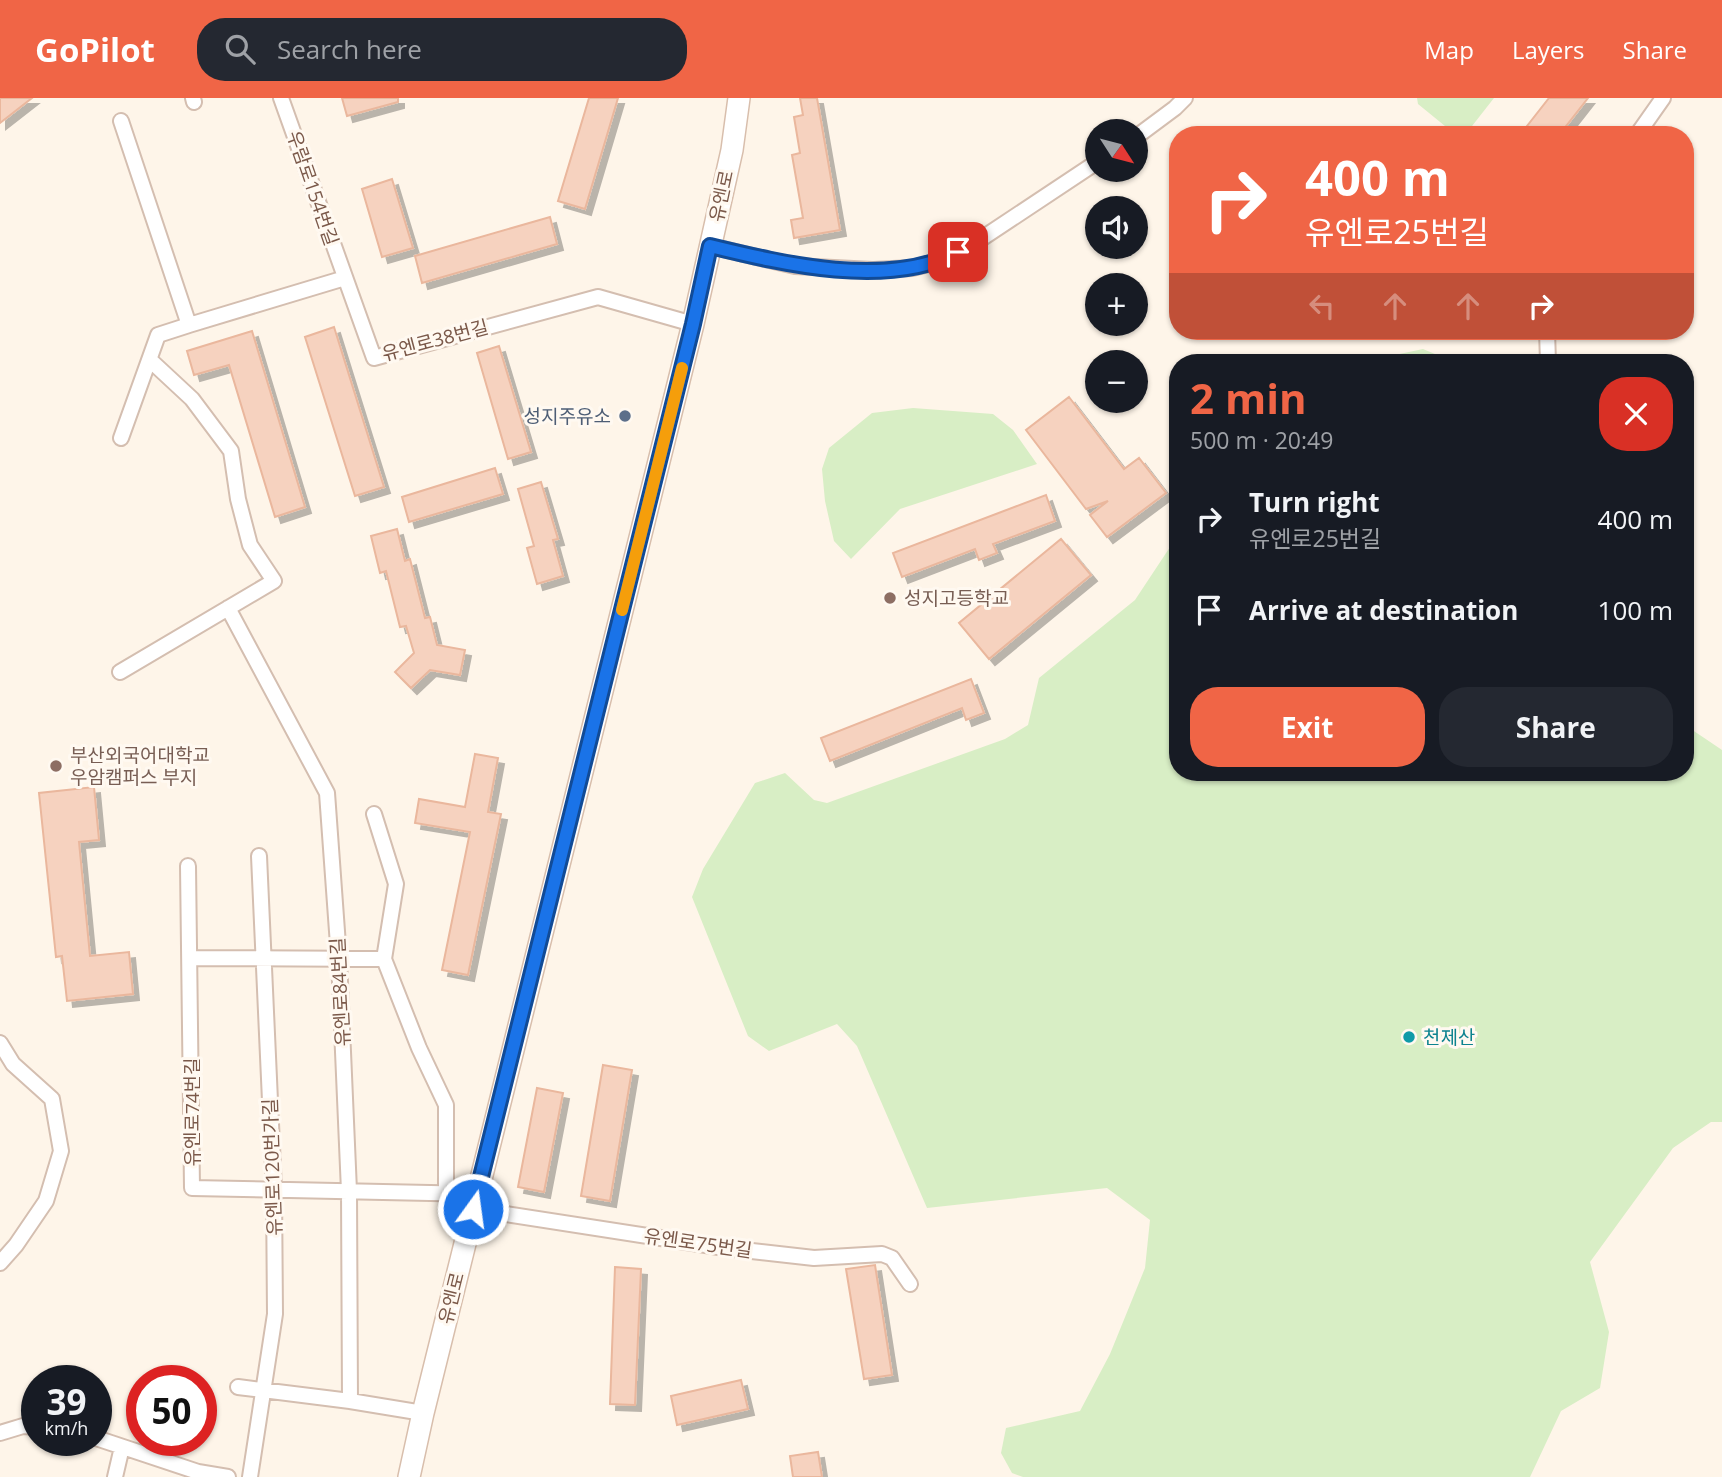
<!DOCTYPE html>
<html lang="en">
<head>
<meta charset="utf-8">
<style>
	body { margin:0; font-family:"Open Sans","Noto Sans KR",sans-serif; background:#242831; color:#f1f3f6; height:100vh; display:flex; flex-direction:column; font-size:26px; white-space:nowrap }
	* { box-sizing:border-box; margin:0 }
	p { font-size:23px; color:#9ea1a6 }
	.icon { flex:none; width:38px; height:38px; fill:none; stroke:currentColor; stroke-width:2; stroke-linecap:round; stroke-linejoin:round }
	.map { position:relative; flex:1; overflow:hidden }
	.panel { position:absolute; left:1169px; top:256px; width:525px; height:427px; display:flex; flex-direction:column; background:#171b24; border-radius:28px; box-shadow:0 2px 5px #0004 }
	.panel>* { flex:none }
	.top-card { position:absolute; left:1169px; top:28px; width:525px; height:214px; border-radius:28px; box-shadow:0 2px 5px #0004; background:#f06546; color:#fff; overflow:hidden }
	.needle { width:46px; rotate:126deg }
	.buttons { position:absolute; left:1085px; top:21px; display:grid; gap:14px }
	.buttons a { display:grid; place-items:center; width:63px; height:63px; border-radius:50%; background:#171b24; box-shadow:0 2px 5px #0004; font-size:35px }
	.speed { position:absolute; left:21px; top:1267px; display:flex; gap:14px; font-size:35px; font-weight:700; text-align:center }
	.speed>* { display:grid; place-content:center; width:91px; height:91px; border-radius:50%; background:#171b24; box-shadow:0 2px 5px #0004; line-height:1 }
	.speed small { font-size:18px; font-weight:400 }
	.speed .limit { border:10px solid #d22; background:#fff; color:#111 }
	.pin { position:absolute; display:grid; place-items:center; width:60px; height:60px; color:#fff; margin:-30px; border-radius:14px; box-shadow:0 4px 10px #0006 }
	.me { position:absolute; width:77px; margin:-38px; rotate:14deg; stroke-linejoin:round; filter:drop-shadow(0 0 5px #0008) }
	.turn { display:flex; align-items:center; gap:24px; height:147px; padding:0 21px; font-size:32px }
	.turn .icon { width:91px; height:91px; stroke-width:2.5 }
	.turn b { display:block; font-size:49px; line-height:60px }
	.lanes { display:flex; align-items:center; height:66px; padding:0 21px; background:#0003; justify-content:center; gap:35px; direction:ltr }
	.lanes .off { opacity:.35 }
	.round { display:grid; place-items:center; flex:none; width:74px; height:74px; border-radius:28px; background:#242831 }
	.overview { display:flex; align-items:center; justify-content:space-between; height:119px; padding:0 21px }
	h1 { font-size:42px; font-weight:700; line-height:52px; color:#f06546 }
	.button { display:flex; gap:14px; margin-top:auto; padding:14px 21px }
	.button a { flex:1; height:80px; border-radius:28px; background:#f06546; color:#fff; font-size:28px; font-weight:700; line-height:80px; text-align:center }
	.button a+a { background:#242831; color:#f1f3f6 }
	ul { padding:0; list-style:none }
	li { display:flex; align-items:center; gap:21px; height:91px; padding:0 21px }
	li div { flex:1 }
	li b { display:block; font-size:26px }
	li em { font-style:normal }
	header { display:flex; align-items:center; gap:42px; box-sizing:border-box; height:98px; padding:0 35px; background:#f06546; color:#fff }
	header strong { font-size:33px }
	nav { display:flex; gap:38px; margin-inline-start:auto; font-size:24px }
	.search { width:490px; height:63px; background:#242831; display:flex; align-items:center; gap:18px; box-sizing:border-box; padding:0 24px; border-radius:28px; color:#9ea1a6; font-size:26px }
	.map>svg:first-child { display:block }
</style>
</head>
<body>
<header>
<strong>GoPilot</strong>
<div class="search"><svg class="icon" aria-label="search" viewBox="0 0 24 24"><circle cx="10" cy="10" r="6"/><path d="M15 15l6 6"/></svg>Search here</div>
<nav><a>Map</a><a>Layers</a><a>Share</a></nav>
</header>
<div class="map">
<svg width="1722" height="1379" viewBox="0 0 1722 1379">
	<defs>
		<filter id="shadow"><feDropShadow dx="6" dy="6" stdDeviation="0" flood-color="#0004"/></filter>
	</defs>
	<rect width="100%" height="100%" fill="#fef5e9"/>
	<!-- green -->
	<path fill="#d8eec5" d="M1417,0H1494L1465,37H1456L1418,6Z
		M1423,251L1454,264H1362Z
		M913,310L993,316L1013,332L1037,366L900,411L851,461L834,443L825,403L822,371L829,350L872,315Z
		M1178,437V674H1685V627L1722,652V1024H1711L1673,1050L1590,1164L1609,1234L1600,1290L1561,1313L1530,1379H1023L1012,1375L1001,1355L1006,1330L1080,1313L1110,1256L1145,1170L1150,1122L1107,1090L927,1110L857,948L837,926L769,953L748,938L692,799L703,771L755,685L785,675L814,702L827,705L1005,641L1028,627L1039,580L1135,502Z"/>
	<!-- building -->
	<path fill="#f6d2bf" stroke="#eab79d" stroke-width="2" filter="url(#shadow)" d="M0,0H32L0,25Z
		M342,0H398V4L347,18Z
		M589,0H618L585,111L558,103Z
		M800,0H817L840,132L794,140L791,122L803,120L792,57L800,55L794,19L803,17Z
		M1549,0H1588L1559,37H1520Z
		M392,81L413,150L382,159L362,91Z
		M550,119L557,146L422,185L415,158Z
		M334,229L384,389L355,398L305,239Z
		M252,233L305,409L275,419L229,267L194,277L187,253Z
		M499,248L531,354L508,361L477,255Z
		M1069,299L1124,371L1139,360L1166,395L1107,439L1090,417L1108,403L1086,411L1026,332Z
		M495,370L503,396L409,424L402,399Z
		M541,384L558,441L553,442L563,478L537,486L527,450L534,448L518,391Z
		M1046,397L1055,423L993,446L997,455L979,462L975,451L902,479L893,455Z
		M397,431L405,463L410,461L425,520L430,519L437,547L465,552L460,577L430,572L411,590L395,574L414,555L406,528L400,529L386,473L380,475L371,438Z
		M1061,441L1091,477L989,561L959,525Z
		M971,581L984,615L966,622L962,610L830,663L821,640Z
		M475,656L498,660L488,714L501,716L468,877L442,872L470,734L415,725L419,701L465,709Z
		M94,689L99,742L79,744L90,858L129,854L133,896L67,903L62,858L56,859L39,695Z
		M603,967L632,972L610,1103L581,1098Z
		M537,990L563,995L544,1094L518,1089Z
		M875,1167L892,1277L864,1281L846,1171Z
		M615,1169L641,1171L635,1307L610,1306Z
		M741,1282L748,1311L677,1327L671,1298Z
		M818,1354L822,1379H793L790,1358Z"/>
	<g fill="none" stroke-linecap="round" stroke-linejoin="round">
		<!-- minor casing -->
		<g stroke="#d4beb0" stroke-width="18">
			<path id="minor" d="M193,0L194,4
				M281,0L374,260L598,199L693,226
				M121,23L189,227L345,180
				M1637,37L1663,0
				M1136,39L1175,10L1185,0
				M710,148L795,168L873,172L912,170L941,163L975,145L1097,64
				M1547,233L1548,264
				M121,340L158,237L189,227
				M228,510L327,695L339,861L349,1093L350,1303
				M120,574L274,483L250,447L238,401L231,353L192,301L150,262
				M374,716L396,786L384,861L419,950L446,1007V1095
				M188,768L192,1090L477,1096
				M191,860L384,861
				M0,945L13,966L52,1001L61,1053L46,1103L16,1147L0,1165
				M473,1111L725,1150L814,1160L882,1156L892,1160L910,1186
				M238,1289L350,1303L423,1315
				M0,1335L23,1328L37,1329
				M96,1340L198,1374L228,1379
				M115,1379L122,1349
				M250,1379L275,1216L274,1092L259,758"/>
		</g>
		<!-- secondary casing -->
		<g stroke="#d8beac" stroke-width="24">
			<path id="secondary" d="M409,1379L423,1315L693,226L732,52L739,0"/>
		</g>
		<!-- minor -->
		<use href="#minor" stroke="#fff" stroke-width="14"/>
		<!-- secondary -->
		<use href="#secondary" stroke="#fff" stroke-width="21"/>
	</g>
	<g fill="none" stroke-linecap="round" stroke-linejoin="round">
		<!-- route casing -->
		<g stroke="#114b97" stroke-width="18">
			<path id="route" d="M473,1111L693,226L710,148C784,166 887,191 958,154"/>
		</g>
		<!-- route -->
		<use href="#route" stroke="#1a73e8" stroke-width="12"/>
		<!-- slow -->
		<path stroke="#f59e0b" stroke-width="12" d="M622,512L682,270"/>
	</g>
	<!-- markers -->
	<circle fill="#5c6f8a" stroke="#fff9f1" stroke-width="2.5" cx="625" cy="318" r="7"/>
	<g fill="#8d6e63" stroke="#fff9f1" stroke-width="2.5">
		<circle cx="890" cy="500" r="7"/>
		<circle cx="56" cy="668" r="7"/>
	</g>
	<circle fill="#0f9aa8" stroke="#fff9f1" stroke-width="2.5" cx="1409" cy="939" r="7"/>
	<g text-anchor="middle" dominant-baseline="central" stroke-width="6" stroke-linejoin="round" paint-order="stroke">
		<!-- street labels -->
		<g font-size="19" fill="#7b594a" stroke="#fff9f1">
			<text transform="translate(313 90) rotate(71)">우람로154번길</text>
			<text transform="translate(721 98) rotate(-78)">유엔로</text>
			<text transform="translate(435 242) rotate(-15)">유엔로38번길</text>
			<text transform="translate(340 894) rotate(-93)">유엔로84번길</text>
			<text transform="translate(192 1014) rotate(-90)">유엔로74번길</text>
			<text transform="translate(272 1069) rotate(-92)">유엔로120번가길</text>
			<text transform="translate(698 1145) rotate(8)">유엔로75번길</text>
			<text transform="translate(451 1200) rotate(-76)">유엔로</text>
		</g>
		<!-- service labels -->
		<g font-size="19" fill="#4e5e75" stroke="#fff9f1" text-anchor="end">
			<text x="611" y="318">성지주유소</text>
		</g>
		<!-- education labels -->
		<g font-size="19" fill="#785e54" stroke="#fff9f1" text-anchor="start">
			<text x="904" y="500">성지고등학교</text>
			<text x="70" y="657">부산외국어대학교<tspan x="70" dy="22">우암캠퍼스 부지</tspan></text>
		</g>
		<!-- culture labels -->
		<g font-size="19" fill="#0d838f" stroke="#fff9f1" text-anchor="start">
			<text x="1423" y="939">천제산</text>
		</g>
	</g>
</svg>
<div class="buttons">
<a><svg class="needle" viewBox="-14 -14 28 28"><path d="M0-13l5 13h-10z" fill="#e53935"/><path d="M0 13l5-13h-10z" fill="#9ea1a6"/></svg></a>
<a><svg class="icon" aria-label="sound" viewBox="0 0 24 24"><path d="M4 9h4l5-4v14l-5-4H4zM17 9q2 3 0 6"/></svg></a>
<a>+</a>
<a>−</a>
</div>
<div class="speed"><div>39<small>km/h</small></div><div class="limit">50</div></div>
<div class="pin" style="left:958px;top:154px;background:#d93025"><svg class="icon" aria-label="arrive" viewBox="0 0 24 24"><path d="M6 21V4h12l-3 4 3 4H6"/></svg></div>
<svg class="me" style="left:473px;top:1111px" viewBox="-20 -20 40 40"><circle r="17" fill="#1a73e8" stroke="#fff" stroke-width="3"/><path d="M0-11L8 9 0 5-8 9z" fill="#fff"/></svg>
<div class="top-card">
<div class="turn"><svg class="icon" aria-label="right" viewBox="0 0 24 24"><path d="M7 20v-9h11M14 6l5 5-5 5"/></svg><div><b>400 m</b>유엔로25번길</div></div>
<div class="lanes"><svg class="icon off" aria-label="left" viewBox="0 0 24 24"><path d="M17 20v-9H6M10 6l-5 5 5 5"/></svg><svg class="icon off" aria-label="ahead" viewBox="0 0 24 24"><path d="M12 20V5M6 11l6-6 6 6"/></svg><svg class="icon off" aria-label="ahead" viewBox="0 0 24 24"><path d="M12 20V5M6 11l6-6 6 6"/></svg><svg class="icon" aria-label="right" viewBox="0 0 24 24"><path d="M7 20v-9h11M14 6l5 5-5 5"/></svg></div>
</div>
<section class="panel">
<div class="overview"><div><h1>2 min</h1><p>500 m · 20:49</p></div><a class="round" style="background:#d93025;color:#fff"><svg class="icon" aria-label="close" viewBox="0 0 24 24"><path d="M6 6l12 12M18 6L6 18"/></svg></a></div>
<ul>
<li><svg class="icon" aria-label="right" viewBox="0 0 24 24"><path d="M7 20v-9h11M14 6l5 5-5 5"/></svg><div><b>Turn right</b><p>유엔로25번길</p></div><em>400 m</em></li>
<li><svg class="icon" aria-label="arrive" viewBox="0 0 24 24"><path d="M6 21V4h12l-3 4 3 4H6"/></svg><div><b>Arrive at destination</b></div><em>100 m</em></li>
</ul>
<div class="button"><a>Exit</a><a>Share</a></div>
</section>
</div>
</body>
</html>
